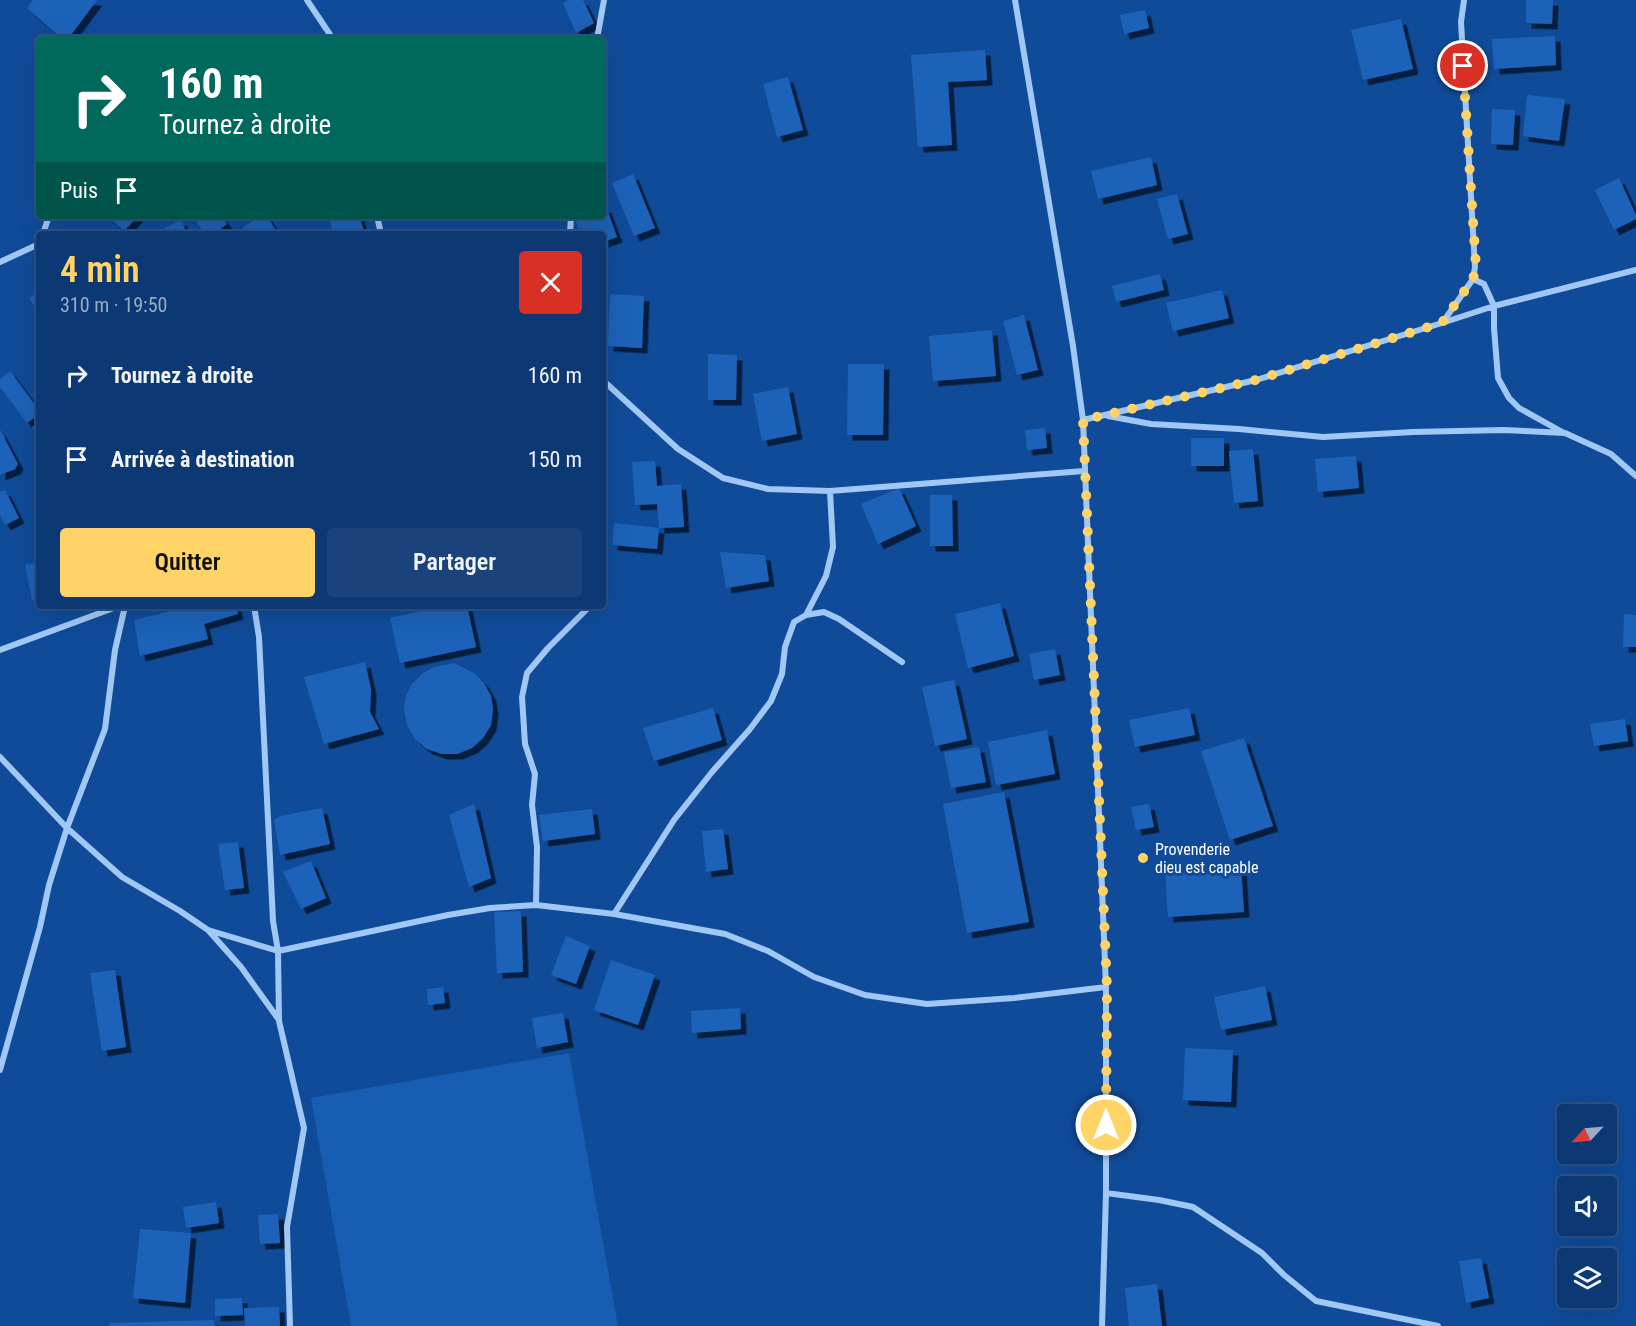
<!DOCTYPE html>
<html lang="fr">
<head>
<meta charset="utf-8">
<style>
	body { margin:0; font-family:"Roboto Condensed",sans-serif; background:#1a437b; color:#f1f3f6; height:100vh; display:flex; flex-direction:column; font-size:22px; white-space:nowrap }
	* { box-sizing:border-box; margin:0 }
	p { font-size:20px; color:#9aacc4 }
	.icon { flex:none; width:33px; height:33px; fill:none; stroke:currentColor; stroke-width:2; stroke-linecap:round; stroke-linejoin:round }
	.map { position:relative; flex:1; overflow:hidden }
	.sheet { position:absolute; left:36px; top:231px; width:570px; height:378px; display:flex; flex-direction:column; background:#0c3873; border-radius:6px; box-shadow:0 6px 24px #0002,0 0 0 2px #2c5285 }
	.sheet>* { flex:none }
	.guide { position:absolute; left:36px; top:36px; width:570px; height:183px; border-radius:6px; box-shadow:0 6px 24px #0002,0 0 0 2px #2c5285; background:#00695c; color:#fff; overflow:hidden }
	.needle { width:39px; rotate:244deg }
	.tools { position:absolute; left:1557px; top:1104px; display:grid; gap:12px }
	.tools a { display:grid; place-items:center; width:60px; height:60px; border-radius:6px; background:#0c3873; box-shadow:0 6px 24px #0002,0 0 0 2px #2c5285; font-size:30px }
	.pin { position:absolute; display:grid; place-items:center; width:51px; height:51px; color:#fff; margin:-26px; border:3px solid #fff; border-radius:50%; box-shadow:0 2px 6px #0007 }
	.me { position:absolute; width:66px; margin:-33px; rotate:0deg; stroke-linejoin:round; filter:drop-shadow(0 0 4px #0008) }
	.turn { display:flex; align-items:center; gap:21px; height:126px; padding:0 24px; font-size:27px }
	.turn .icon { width:78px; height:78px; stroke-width:2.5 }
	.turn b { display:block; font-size:42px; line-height:51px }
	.then { display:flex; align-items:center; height:57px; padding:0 24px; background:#0003; gap:12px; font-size:22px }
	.round { display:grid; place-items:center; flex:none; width:63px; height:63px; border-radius:6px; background:#1a437b }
	.summary { display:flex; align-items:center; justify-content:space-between; height:102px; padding:0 24px }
	h1 { font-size:36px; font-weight:600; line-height:45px; color:#ffd365 }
	.cta { display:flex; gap:12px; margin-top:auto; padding:12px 24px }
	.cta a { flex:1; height:69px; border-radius:6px; background:#ffd365; color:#111; font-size:24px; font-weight:600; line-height:69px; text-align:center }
	.cta a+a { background:#1a437b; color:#f1f3f6 }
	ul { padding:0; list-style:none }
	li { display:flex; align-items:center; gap:18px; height:84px; padding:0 24px }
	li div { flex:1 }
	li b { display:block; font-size:22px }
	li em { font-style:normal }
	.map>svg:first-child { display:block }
</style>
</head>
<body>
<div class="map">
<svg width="1636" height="1326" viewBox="0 0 1636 1326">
	<defs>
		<filter id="shadow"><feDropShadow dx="5.5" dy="5.5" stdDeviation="0" flood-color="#0009"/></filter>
	</defs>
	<rect width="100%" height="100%" fill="#104b99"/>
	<!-- green -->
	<path fill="#175db3" d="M569,1053L618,1326H351L311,1098Z"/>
	<!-- building -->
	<path fill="#1d62b8" filter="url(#shadow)" d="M33,0H97L68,39H62L27,8Z
		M568,0H583L594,23L576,33L563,3Z
		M1526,0H1553L1552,24L1526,23Z
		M1145,10L1149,28L1124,34L1120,15Z
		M1401,19L1413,69L1363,80L1351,30Z
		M1555,36L1556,65L1494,69L1492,39Z
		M985,50L987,80L948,82L952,145L918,147L911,55Z
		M788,77L803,130L777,137L763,84Z
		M1527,95L1565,99L1559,141L1523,136Z
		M1492,109L1515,110L1513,145L1491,144Z
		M1151,157L1157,185L1098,199L1091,171Z
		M633,174L655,228L634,236L612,183Z
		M1619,178L1636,215V219L1614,230L1595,190Z
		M1177,194L1188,234L1168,239L1157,199Z
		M606,207L617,237L603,242V234H581L575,219L584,216H603V208Z
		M107,216H138L124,231Z
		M192,216H221L227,224L213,234H205Z
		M262,216H267L278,234H247L243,227Z
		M328,216H359L365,234H334Z
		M181,220L187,234H153Z
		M1160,274L1164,290L1116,302L1112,286Z
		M1222,290L1229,318L1173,331L1166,303Z
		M39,291V314L29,298Z
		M610,294L644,296L642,348L608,346Z
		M1024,315L1038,370L1017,375L1003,321Z
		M992,330L996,376L933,381L929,336Z
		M708,354L737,355L736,400H708Z
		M848,364H884L883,435H847Z
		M10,371L39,410V414L27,423L0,387V379Z
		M788,387L797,434L762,441L753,394Z
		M39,424V441L32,427Z
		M1045,428L1047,448L1027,450L1025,430Z
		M0,430L18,464L15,469L0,475Z
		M1191,438H1224V466H1191Z
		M1253,449L1258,501L1234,503L1229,451Z
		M1356,456L1359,488L1318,492L1315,459Z
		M655,461L657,486L681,484L684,527L659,528L657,504L635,505L632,462Z
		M899,488L916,526L878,544L861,504Z
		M5,490L19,518L5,525L0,515V492Z
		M930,495H952L953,546H930Z
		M614,523L659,528L657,549L612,545Z
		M720,552L765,555L769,581L726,588Z
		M39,562V599L32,600L25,565Z
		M1000,603L1014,656L968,668L955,614Z
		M192,606H236L238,614L204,624L208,639L140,656L134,620Z
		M444,606H467L476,647L400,663L390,618Z
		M1624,614L1636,615V647H1623Z
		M1055,649L1060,675L1034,680L1029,654Z
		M365,662L371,689L370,712L379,729L324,744L304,677Z
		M454,663L474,673L484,683L491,696L493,709L491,725L483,738L472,748L457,754H442L427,749L415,739L407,725L404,710L406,696L412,684L422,674L434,667Z
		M954,680L967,739L935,746L922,687Z
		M713,708L722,740L654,761L643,728Z
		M1189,708L1195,735L1135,747L1129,720Z
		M1625,719L1628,741L1594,746L1590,724Z
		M1047,730L1055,774L996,785L988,742Z
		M1244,738L1273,826L1230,840L1201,751Z
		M979,747L986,782L951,788L944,752Z
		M1004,792L1029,922L967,933L943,804Z
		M474,804L491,878L469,887L449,815Z
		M1149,804L1154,827L1136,830L1131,807Z
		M322,808L330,844L280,855L274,820L280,816Z
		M592,809L595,834L543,841L539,815Z
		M723,829L728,869L706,872L702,831Z
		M238,842L244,888L225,890L218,844Z
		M311,861L326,898L301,909L283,872Z
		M1241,867L1244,912L1168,917L1165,872Z
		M521,911L523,972L497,973L494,912Z
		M566,936L590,946L576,984L551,975Z
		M611,960L655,975L638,1025L594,1010Z
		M115,970L126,1047L102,1051L90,973Z
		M1265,986L1272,1020L1221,1030L1214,997Z
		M443,987L445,1003L428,1005L427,989Z
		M740,1008L741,1029L692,1033L691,1011Z
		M563,1013L568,1042L537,1048L532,1018Z
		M1185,1048L1233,1050L1231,1102L1183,1100Z
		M216,1202L219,1223L186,1228L183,1207Z
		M278,1214L280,1243L260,1244L258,1215Z
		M140,1229L191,1233L185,1303L133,1298Z
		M1481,1258L1489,1298L1466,1303L1459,1261Z
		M1157,1284L1162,1326H1129L1125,1288Z
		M242,1298L243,1315L215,1316V1299Z
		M279,1307L280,1326H245L244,1308Z
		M214,1320L215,1326H110V1323Z"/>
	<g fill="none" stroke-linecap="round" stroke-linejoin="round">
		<!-- street -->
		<path stroke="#a1c7f4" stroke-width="6" d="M307,0L333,39
			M1015,0L1073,346L1083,420L1106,987V1193L1102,1326
			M597,39L604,0
			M377,216L381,234
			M43,234L49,216
			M570,234L571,216
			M0,262L39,244
			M1473,279L1484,284L1494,306V328L1498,378L1509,398L1519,408L1564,433
			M1443,322L1473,279L1475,267L1461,22L1464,0
			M603,382L607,384L678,449L723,478L768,489L830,491L1084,471
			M1108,416L1151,424L1239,429L1323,437L1413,432L1503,430L1565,433L1611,454L1636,476
			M1083,420L1256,380L1442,323L1494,306L1636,270
			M254,606L259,637L273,921L278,951L279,1021L304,1128L287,1227L290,1326
			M806,615L826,576L833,547L830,491
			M0,650L119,606
			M0,757L67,828L122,877L180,911L208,930L241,967L279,1020
			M536,905L537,847L532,805L535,774L525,744L522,697L527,673L548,648L590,606
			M614,914L674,820L712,772L750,729L771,701L782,674L785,647L794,622L806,615L824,612L839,619L902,662
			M208,930L278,951L448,915L490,908L536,905L614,914L725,934L768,951L814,977L865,995L927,1004L1014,998L1106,987
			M0,1070L40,927L49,885L67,828L105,729L115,650L125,606
			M1106,1193L1159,1200L1193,1207L1262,1253L1284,1275L1316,1301L1438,1326"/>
	</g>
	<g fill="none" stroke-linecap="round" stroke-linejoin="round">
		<!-- route -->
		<path stroke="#ffd365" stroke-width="10" stroke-dasharray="0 18" d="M1106,1125L1107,987L1083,420L1256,380L1442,323L1473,279L1476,267L1463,66"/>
	</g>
	<!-- markers -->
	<circle fill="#ffd365" stroke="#104b99" stroke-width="2" cx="1143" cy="858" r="6"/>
	<g text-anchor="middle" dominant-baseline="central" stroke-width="6" stroke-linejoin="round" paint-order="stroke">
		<!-- poi labels -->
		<g font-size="16" fill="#fff" stroke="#104b99" text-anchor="start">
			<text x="1155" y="849">Provenderie<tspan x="1155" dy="18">dieu est capable</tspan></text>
		</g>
	</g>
</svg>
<div class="tools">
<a><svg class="needle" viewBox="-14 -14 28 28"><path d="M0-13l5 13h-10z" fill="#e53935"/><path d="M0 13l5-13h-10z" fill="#9aacc4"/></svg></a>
<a><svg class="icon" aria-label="sound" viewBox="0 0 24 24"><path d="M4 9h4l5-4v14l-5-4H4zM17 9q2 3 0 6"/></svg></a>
<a><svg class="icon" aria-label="layers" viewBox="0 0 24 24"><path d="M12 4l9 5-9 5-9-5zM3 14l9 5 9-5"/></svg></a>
</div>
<div class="pin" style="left:1463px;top:66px;background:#d93025"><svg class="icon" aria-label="arrive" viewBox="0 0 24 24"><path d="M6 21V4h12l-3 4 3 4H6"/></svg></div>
<svg class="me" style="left:1106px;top:1125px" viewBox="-20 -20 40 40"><circle r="17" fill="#ffd365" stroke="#fff" stroke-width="3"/><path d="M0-11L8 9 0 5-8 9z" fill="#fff"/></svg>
<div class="guide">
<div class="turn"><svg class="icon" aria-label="right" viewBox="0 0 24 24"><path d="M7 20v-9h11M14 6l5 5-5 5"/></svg><div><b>160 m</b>Tournez à droite</div></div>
<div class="then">Puis<svg class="icon" aria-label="arrive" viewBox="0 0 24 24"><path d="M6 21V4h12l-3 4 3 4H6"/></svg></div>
</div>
<section class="sheet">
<div class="summary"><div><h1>4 min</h1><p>310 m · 19:50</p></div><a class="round" style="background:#d93025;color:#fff"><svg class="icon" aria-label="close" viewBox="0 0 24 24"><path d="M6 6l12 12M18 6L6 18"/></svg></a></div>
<ul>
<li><svg class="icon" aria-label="right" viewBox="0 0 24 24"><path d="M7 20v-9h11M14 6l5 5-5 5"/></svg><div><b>Tournez à droite</b></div><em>160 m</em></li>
<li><svg class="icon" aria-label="arrive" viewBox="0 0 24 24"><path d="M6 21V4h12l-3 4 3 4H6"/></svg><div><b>Arrivée à destination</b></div><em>150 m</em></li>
</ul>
<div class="cta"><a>Quitter</a><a>Partager</a></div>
</section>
</div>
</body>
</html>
